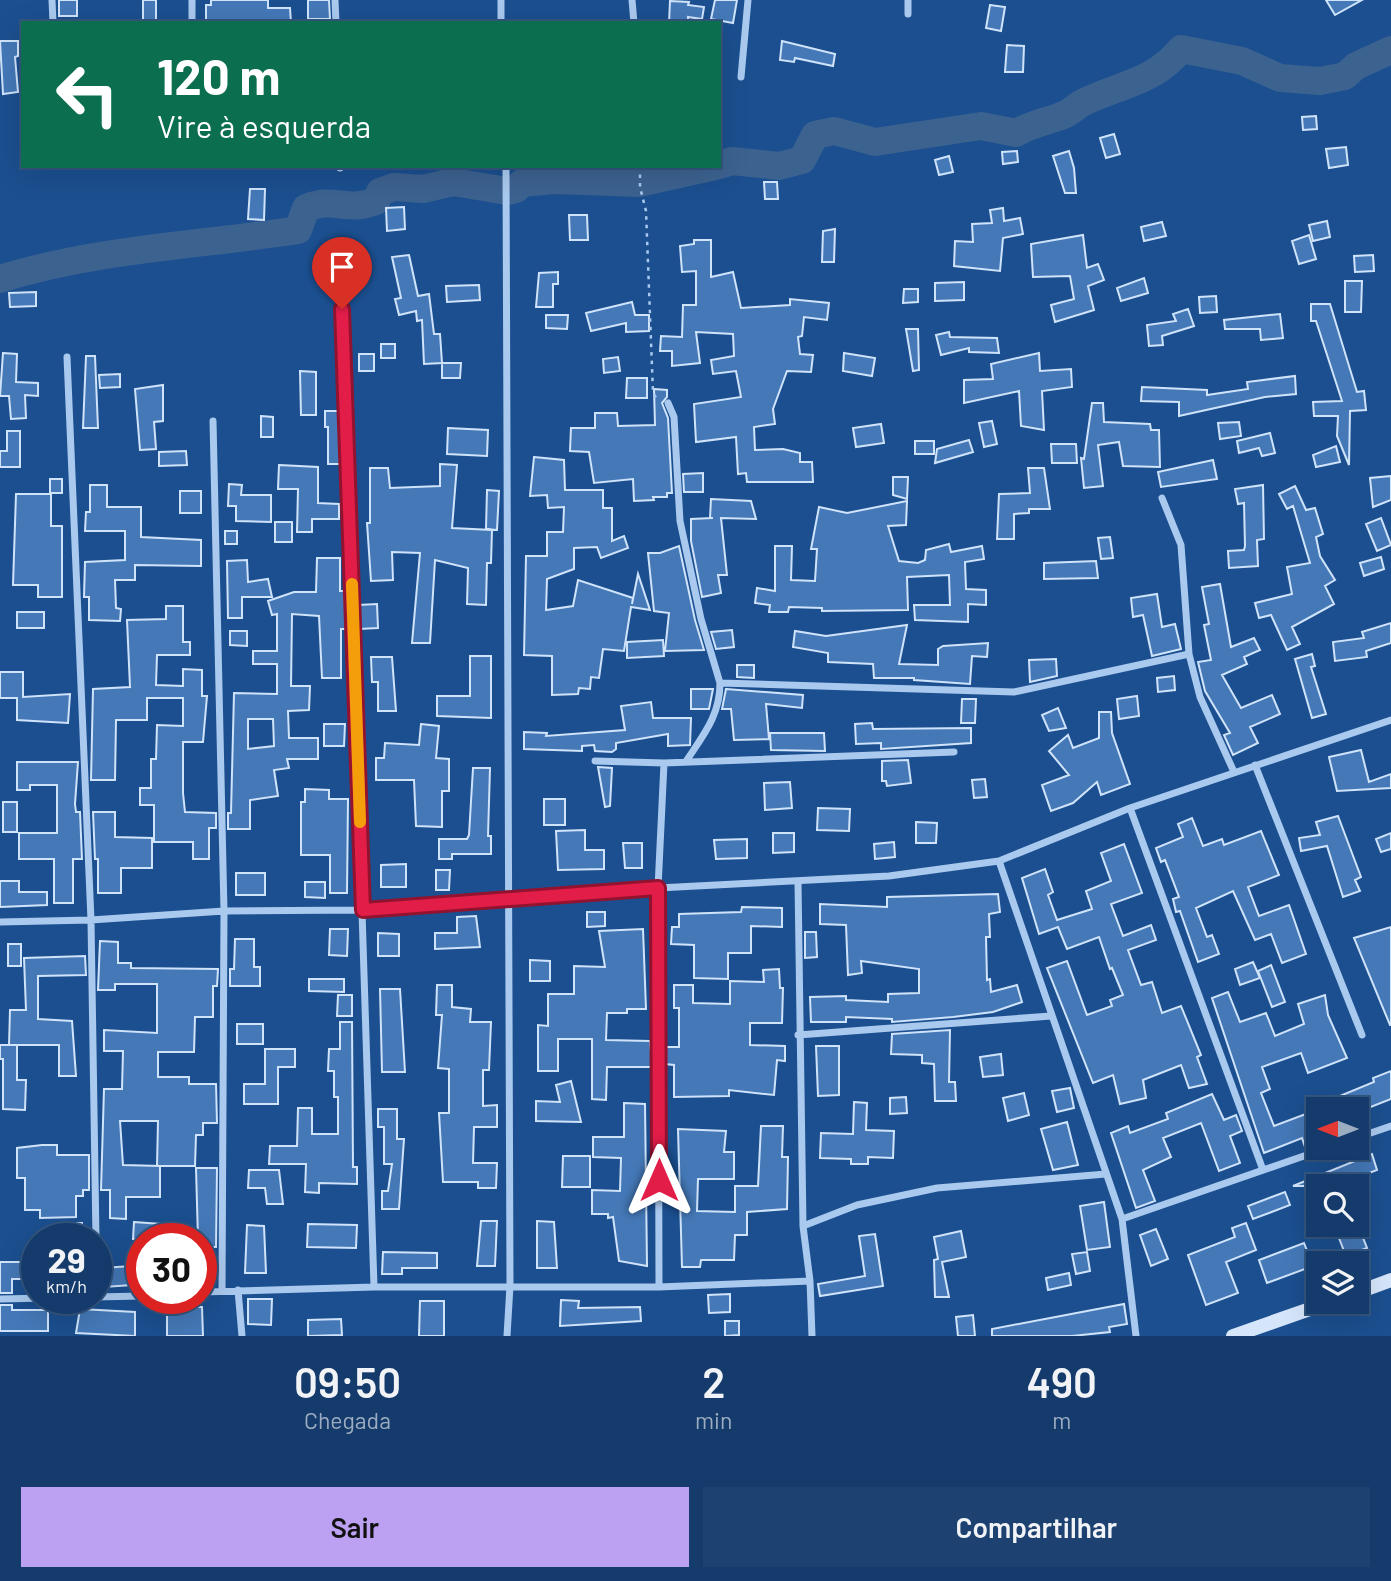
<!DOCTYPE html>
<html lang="pt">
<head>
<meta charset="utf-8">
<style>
	body { margin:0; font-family:Barlow,sans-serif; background:#1d4271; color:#f1f3f6; height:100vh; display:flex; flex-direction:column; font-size:26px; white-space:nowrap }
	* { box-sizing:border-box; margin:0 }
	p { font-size:23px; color:#9dadc1 }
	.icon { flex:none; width:38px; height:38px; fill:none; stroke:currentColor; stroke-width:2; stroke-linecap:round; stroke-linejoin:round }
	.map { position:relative; height:1336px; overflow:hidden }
	.drawer { display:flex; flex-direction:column; background:#143b6b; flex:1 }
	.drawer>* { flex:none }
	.guide { position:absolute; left:21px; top:21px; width:700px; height:147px; border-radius:0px; box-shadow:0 7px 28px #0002,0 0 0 2px #33557e; background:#0b6e4f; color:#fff; overflow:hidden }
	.needle { width:46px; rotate:270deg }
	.fabs { position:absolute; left:1306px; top:1097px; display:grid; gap:14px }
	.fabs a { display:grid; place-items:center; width:63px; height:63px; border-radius:0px; background:#143b6b; box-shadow:0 7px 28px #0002,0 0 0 2px #33557e; font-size:35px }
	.speed { position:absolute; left:21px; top:1223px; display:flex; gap:14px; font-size:35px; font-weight:700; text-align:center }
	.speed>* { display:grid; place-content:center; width:91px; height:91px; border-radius:50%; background:#143b6b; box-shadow:0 7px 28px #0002,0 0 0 2px #33557e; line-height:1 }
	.speed small { font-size:18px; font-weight:400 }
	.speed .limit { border:10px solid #d22; background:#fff; color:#111 }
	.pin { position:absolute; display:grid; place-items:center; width:60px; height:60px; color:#fff; margin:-72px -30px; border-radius:50% 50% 50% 0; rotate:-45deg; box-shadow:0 0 7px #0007 }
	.pin .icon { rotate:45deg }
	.me { position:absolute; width:77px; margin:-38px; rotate:0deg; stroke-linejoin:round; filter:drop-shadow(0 0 5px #0008) }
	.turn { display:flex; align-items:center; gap:24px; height:147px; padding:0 21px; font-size:32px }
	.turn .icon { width:91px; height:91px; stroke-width:2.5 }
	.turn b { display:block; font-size:49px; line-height:60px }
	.eta { display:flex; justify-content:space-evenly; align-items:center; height:119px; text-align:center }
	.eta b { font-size:42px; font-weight:600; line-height:49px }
	.cta { display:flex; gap:14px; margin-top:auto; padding:14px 21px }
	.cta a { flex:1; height:80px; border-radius:0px; background:#bca0f2; color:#111; font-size:28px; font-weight:600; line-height:80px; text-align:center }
	.cta a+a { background:#1d4271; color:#f1f3f6 }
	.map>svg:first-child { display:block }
</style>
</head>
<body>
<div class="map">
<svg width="1391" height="1336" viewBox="0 0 1391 1336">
	<rect width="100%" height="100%" fill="#1b4f8f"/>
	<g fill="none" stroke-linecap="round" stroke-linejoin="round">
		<!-- river -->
		<path stroke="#3c6290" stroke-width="28" d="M719,165L732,161L779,166L802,160L815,135L834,131L875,142L981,126L1016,133C1031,124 1045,122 1061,116C1070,114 1075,106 1084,102C1121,84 1153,83 1181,49L1242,61L1280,78L1320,81L1345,76L1356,66L1391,50
			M0,279C96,249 200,245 298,230L306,208C335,196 346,213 376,201L380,192L394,187L423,189L453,182L507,191L516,189L522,183L554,180L639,183L715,166"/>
	</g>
	<!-- building -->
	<path fill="#4478b7" stroke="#cfe3fa" stroke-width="2" fill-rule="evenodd" d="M59,0H77V16H59Z
		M143,0H156V23H143Z
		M211,0H268V8H290L291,23H206V5H211Z
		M308,0H329L330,19H308Z
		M715,0H737L733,23L711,19Z
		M1326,0H1362L1335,15Z
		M670,1L689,2L688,5L704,7L702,19L688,17V23H669Z
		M990,5L1005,7L1001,31L986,28Z
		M0,41H18V56L15,57L18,92L3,94Z
		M782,41L835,54L833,66L795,58L794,62L780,60Z
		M1007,45L1024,46L1023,72H1005Z
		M1316,116L1317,129L1303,130L1302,117Z
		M1114,134L1120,154L1106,158L1100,138Z
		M1346,147L1348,165L1329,168L1326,149Z
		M1017,151L1018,162L1003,164L1002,152Z
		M1069,151L1074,168L1076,193H1065L1053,156Z
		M949,156L953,172L939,175L935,160Z
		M764,182H777L778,199H765Z
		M250,189H265L264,220L248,219Z
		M404,207L405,229L387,231L386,208Z
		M1003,208L1004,221L1020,218L1023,234L1003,238L1000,271L954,266L955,241L973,242L972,224L992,223L990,210Z
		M569,215H587L588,240H570Z
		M1327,221L1330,237L1313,241L1309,225Z
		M1162,222L1166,236L1144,241L1141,227Z
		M835,229L834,262H822L823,231Z
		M1083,235L1087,268L1098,264L1104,280L1088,286L1094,310L1055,322L1051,305L1074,299L1070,276L1033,277L1031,244Z
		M1309,235L1316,259L1299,264L1292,241Z
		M694,240H711V277L733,272L741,308L790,305V299L829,303L827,320L804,317L802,336L798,337L800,354L813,355L811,372L787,371L773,409L775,424L754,427L755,450L783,449L800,453V462H812L813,482H747L746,473L738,474L736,437L696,442L694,404L741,397L736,371L713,374L711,360L734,356L733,334L696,332L700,363L672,366V351H660L661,336L682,337L683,305H696V271L682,272L680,246L694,244Z
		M409,255L418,296L429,294L434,334H440L442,363L424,364L422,320L417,321L416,311L399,315L395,299L401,298L392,257Z
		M1373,255L1374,271L1355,272L1354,256Z
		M558,272V284H553V307H536L539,273Z
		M1144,278L1148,293L1121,301L1117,288Z
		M1345,281H1362L1361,312H1345Z
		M964,282V300L935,301V283Z
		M479,285L480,300L447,302L446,286Z
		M904,289H918V302L903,303Z
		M36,292V306L10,307L9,293Z
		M1216,296L1217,312L1200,313L1199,297Z
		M632,302L635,315H649V331L626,332V323L591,331L586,313Z
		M1311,304H1330L1357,392L1364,391L1366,410L1350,411L1349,465L1337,436L1338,416H1314L1313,402L1342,401L1316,321H1311Z
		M1188,309L1194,326L1162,336L1163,345L1149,346L1147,325L1176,321L1173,314Z
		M1280,314L1283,338L1261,340L1260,329H1225L1224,320Z
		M546,315H568L567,329L546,328Z
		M906,329H918L919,370L913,371Z
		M949,332L950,337L997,338L999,353L969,352V348L941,355L936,335Z
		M381,344H395V358H381Z
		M3,353L17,354L16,382L38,383V396L25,395L26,418L11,419L9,396H0Z
		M844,353L875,358L872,376L843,371Z
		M1039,353L1040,371L1071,369L1072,387L1042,391L1044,430L1021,426L1019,391L964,403V380L993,379L991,364Z
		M359,354H374V371H359Z
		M86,356H95L98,428H83Z
		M618,357L620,371L604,373L603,359Z
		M442,363H461L460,378H442Z
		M300,371L316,372V415H301Z
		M120,374V387L100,388L99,375Z
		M1295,376L1296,394L1265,397L1179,416V402L1141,401L1142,387L1207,390V395L1248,389L1247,382Z
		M627,378H647V398H626Z
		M163,385V421L154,422L156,449L140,450L135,389Z
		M654,389L667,390V397L662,403L668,418L672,493H667V497H653L654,500L634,501L633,479L594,483L589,452L570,451L571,428H595V413H617L618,426L655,425Z
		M1092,403H1103L1104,422L1150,424L1151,430H1159L1160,467L1123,466L1119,442L1098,445L1103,486L1084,488L1081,458L1084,459Z
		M325,411H340L341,464H328V427H325Z
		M261,416L273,417V437H261Z
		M992,421L997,444L984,447L979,423Z
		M1239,422L1241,436L1220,439L1218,423Z
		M881,424L884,443L856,447L853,428Z
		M448,428L488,430L487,456L447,454Z
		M7,431H20V467H0V451H7Z
		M1270,433L1275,453L1262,456L1259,448L1239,453L1237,441Z
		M969,440L973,452L935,463L937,449Z
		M915,441H934V454H915Z
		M1051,444H1076L1077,463H1052Z
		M1336,446L1340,462L1316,467L1313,455Z
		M186,451L187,465L159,466V452Z
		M534,457L564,460L565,490H603V508H612V541L624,536L628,548L601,558L597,547L574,548V569L547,579L546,610L573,606L578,580L633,598L632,604L638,574L650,610L631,607L624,651L603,649L599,678L591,677L590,689L579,688L578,694L552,695V656L524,655L526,556H547V532H563L564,507L548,508L547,495L530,496Z
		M1213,460L1217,479L1161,487L1158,472Z
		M440,464L457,465L452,528L492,530L491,563H487L486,605L467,604L468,568L435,560L430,643H412L420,553L392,552L393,580L371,581L367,523H370V468H388L390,488L440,486Z
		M279,465L318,467V503L339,504V519H312V532H297L298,489H278Z
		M1028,468H1044L1050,509H1029V513L1014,514V539H997L999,494L1030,493Z
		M703,473V492H684L683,474Z
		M1391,476V500L1373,507L1370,478Z
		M893,477H908L907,499L893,495Z
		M50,479H62V493H50Z
		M229,484L242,485L241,495H271V522L236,521V506H228Z
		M90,485H107V507H141V537L201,540V566L135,565V580H115L116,608L121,609L120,621L89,620V597H84L85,562L125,560V531H85L86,512H90Z
		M1263,485L1264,539L1257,540L1258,566L1229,568L1228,551L1244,550L1245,546L1244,503L1238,504L1235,489Z
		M1295,486L1306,510L1315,508L1323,534L1316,537L1320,556L1335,580L1325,586L1334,604L1292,627L1300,644L1287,650L1271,615L1259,618L1255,603L1292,594L1287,567L1310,563L1293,506L1287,509L1279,494Z
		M487,490L499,491L497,530L486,529Z
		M180,491H201V513H180Z
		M16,494H51V526H62V597H38V585H13Z
		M711,499L751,501L756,519L721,518L727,575H718L721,593L702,597L691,541V519L713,518H710Z
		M907,501L906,525L888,526L899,561L918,563L925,560L926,550L949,544L951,552L982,546L984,559L965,562L966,589L986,590V605L968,604V622L915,620L914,605H950L949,575L907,577L908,610L822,611V608L789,607L788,612H769L770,605L755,603L757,588L775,591V546H792L791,580L815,581L817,549H811L819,507L847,513Z
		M1381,518L1391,545L1377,551L1366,524Z
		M275,522H292V542H275Z
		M225,531H237V544H225Z
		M1110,537L1113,558L1101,559L1098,538Z
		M679,546L695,620L704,650L665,651L669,613L654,611L648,553H660Z
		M1381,557L1384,569L1364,576L1360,563Z
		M317,558H340V591H344L347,629H341V678H322L319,616L292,614L291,686H310L309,710L288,711L289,738H318V759H287L289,768L274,770L278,796L250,800V829H228V813H231L234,693L277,694V664H253V651H277V614L272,615L268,601L294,592H316ZM248,719H273L274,746L248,749Z
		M247,560L248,582L268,579L272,597H242V618H228L227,561Z
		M1096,561L1098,578L1044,579V563Z
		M1220,584L1231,647L1254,638L1260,650L1244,657L1247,664L1222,675L1241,708L1272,695L1280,714L1250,727L1258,743L1233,755L1224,735L1230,733L1205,691L1198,662L1211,660L1204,625L1209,624L1202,587Z
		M1157,594L1162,627L1175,624L1181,649L1152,656L1143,615L1133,617L1131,598Z
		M377,604L378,628L359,629L358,605Z
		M166,606H183V642H190V655H157L156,685L183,686V669L202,670V696H207L203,742H183V793L185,812L216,813V828H209V859H193V842H154V805H140V788H151V759H156L157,725L183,726V698H147V720H116L115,780H91L93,689L130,687L127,620L166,619Z
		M17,612H44V628H17Z
		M1391,623V643L1366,651L1367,657L1335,661L1333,642L1364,638L1362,632Z
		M907,625L899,664L938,665V649L943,646L988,643L987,657L972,656L970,684L914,680V678H874L873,664L828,662V653L793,647L795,631L826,636Z
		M732,630L734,647L716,649L711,632Z
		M230,631H247V646L230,645Z
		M663,640L664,656L627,658V642Z
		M1312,654L1315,666L1311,667L1326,714L1312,718L1295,659Z
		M470,656H491V718L437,716V696H470Z
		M371,657H392L396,711H378V682H372Z
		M1056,659L1057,676L1030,682L1029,660Z
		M737,665H754V678L737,677Z
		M0,672H23V697L70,694L68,723L17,720V698H0Z
		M1174,676L1175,690L1158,692L1157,678Z
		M691,689H713L709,709H691Z
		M726,689L803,695L802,708L766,704L769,739L734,740L731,709H722Z
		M1137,696L1139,716L1119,719L1117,699Z
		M962,699H976L975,723H961Z
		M651,702L653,718H691L690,745L668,746V734L616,743V749L612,752L595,751L594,745L582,746V751L524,749V732L547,733L546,736L625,730L621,706Z
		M1058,708L1066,728L1049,731L1042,715Z
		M1099,712H1111L1112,733L1130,784L1101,795L1097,782L1073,803L1051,811L1042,785L1069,775L1049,751L1068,735L1073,748L1099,738Z
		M872,723L873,729L971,728V743L881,749V743L856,744L855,724Z
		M324,724H345L344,746H324Z
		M421,724L439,726L436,758L449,759V791H442V827L416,826L414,780H376V758H384L385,743L419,745Z
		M770,733H824L825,751L771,750Z
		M1361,750L1369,782L1391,774V788L1337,791L1329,757Z
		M908,760L911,783L887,786L886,781H882V761Z
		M17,762H78L75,804L76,812H80L82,859H73V903H54V859H19V833H57V785H30V790H17Z
		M598,767L612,768L610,806L605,807Z
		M473,768H490L488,836H491V854H452V859H439V839H467L469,835Z
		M985,779L987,797L974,798L972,780Z
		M790,782L792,808L765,810L764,783Z
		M305,789L329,790V799H348L347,893H330V855H301V802H305Z
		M544,799H565V825H544Z
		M3,802H17V832H3Z
		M818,808L850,809L849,831L817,830Z
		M93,812H115V837L152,838V868H121V893H98V859H95Z
		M1338,816L1361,877L1355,880L1360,891L1343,897L1327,846L1301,851L1299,838L1320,835L1316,822Z
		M1192,818L1203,846L1222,839L1224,845L1261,831L1279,875L1248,887L1259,916L1289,905L1306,954L1282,963L1271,934L1255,940L1233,891L1196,908L1207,937L1212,935L1219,954L1198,962L1180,911L1176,912L1173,899L1179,897L1165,860L1161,862L1156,848L1183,837L1178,824Z
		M916,822L937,823L936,843H916Z
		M585,830V850H604V869L558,870L556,831Z
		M773,833H794V852L773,853Z
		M1391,833V849L1381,852L1376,839Z
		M747,839V858L716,859L714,840Z
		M894,842L895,857L875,859L874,844Z
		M623,843H642V868H625Z
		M1124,844L1142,893L1111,904L1123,936L1151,925L1156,940L1128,950L1141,985L1152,982L1162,1013L1181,1006L1201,1055L1197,1057L1207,1084L1189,1088L1181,1065L1143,1080L1146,1098L1120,1104L1113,1075L1093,1083L1047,968L1067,961L1087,1015L1112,1006L1110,1000L1123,995L1112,968L1110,969L1099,937L1067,949L1058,927L1039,934L1022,878L1045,869L1053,892L1048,895L1057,920L1092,909L1086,891L1111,881L1101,853Z
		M406,864V887H381V865Z
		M436,870H450L449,890H436Z
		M236,873H265V895H236Z
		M0,881H19V892H47V905L0,907Z
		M305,882H325V898L305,897Z
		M998,894L1000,912L989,914L990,937H986L987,980L990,979L991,992L1017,985L1022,1002L993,1012L953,1017L892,1022V1019L846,1017V1022H811L810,997L846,996V1000L888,1002V994L919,993V969L861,961L862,973L848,975L846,925L820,924V904L887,907V897Z
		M742,907L782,908V927L751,926V953H728V979L694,978V945L671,944L672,927H679V914L741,912Z
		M587,912H605V926L587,927Z
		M476,916L480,947L435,949V933H457V917Z
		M1391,927V1025H1390L1354,938Z
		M330,929H348L347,956L329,955Z
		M643,929L646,1009H627V1013H607L606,1040L650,1041L652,1064L650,1067H607L606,1100L592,1099V1039H558V1071H538V1025L548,1026V994H574V966L605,967L599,931Z
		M805,932H816L817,957L805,958Z
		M378,933L399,934V956H378Z
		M235,939H254V967H260V986H230V969H234Z
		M100,941L118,942V963H131V968L218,969L217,986H213V1017H195L194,1052H158V1077H189V1084H216L217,1123H203V1135H196L195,1166H157L158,1121H120L123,1165L160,1166V1197H126V1219L110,1218V1190H101L104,1089H122L123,1051H104V1030L157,1033V984H115V990H98Z
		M8,944H21V966H8Z
		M85,956L86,975L38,976V1019L72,1021L76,1076H59V1045H9L10,1010H26L24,958Z
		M530,960L550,961V981H530Z
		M1253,962L1260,978L1240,985L1235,969Z
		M1271,965L1285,1002L1272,1007L1258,971Z
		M779,969L780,988H783L782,1023H750V1045L785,1046V1061L777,1060L774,1095L729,1090V1096L674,1097V1065L665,1064V1047H679V1008H674V985H693V1003L730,1004V981L764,982L763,970Z
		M309,979H344V992L309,991Z
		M437,985H452V1007L471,1009L470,1022H491L489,1070H483V1106L497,1105V1127H474L473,1163H497L496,1188H478V1182H443L439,1113H449V1069L438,1068L442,1015H436Z
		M380,989H400L405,1072H382Z
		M1228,992L1240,1022L1266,1013L1275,1036L1304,1024L1298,1004L1325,995L1328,1015L1347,1058L1308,1073L1301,1053L1262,1067L1270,1089L1261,1093L1274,1126L1311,1112L1318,1131V1142L1305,1147L1302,1138L1264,1153L1212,998Z
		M338,995H352V1016H337Z
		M340,1022H352L353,1167H357V1184L319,1183V1193L305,1192L306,1164H269L270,1146H297L298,1108H312V1134H338V1097H334V1071H328L329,1049H340Z
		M237,1024H263V1044H237Z
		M950,1030L949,1082H955L956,1101H935L934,1064L922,1063V1055L891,1054L892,1034Z
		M0,1045H17V1080H26L25,1110L3,1109V1059H0Z
		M816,1046H839V1095L818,1096Z
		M265,1049H295V1067H278V1104H244V1084H265Z
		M1001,1054L1003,1075L983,1077L980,1057Z
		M1391,1071V1099L1363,1110H1306L1374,1082L1373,1078Z
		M571,1081L581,1122L536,1121V1101L560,1102L556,1085Z
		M1070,1088L1074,1108L1057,1112L1052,1091Z
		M1024,1093L1029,1115L1008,1121L1003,1098Z
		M1212,1094L1224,1120L1236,1115L1242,1131L1230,1136L1240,1163L1219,1171L1201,1123L1163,1138L1171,1157L1143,1170L1155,1201L1136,1208L1111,1133L1128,1126L1130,1133L1168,1119L1166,1113Z
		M906,1097L907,1113L890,1114V1098Z
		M854,1102L867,1103L866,1130L894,1131L893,1158L868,1157V1164H851V1159L820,1158L821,1133L853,1134Z
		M624,1103L645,1104L647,1266L619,1261L613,1217L608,1218V1214H592V1190L620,1191L621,1158L593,1157V1137H624Z
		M378,1109H397V1139H404L399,1209H382V1191H388L392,1164H384V1127H378Z
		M1067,1122L1078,1165L1053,1170L1041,1129Z
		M761,1126H783L782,1157H788L787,1209L747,1212V1235H735L734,1260H701L700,1267H682L678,1129L726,1131L724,1152H734V1179H698L697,1211L735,1212V1186H758Z
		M42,1145H57V1155H89V1190H83V1196H76V1217L40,1218V1210H25V1178H17V1148Z
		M1372,1154L1377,1170L1342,1184L1318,1186V1215L1306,1186H1293Z
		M563,1156H590V1187H562Z
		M196,1168H217L216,1247H201V1239H198Z
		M249,1170H279L283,1204H267L265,1188H248Z
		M1285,1192L1290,1205L1253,1219L1248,1206Z
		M1104,1202L1110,1247L1087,1250L1080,1206Z
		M481,1221H497L495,1266H477Z
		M537,1221L554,1222L557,1268H537Z
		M134,1222L161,1224V1239H133Z
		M65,1223H82V1238H65Z
		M1246,1223L1256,1250L1226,1262L1238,1293L1206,1305L1188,1255L1235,1237L1232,1228Z
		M308,1224L357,1225L356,1248L307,1247Z
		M247,1225L264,1226L266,1273H245Z
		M1358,1225L1367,1248L1346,1256L1337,1233Z
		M1156,1229L1168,1259L1151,1266L1140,1235Z
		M961,1231L966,1257L942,1262L949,1297H935L934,1260L938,1259L934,1237Z
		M875,1234L883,1286L820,1296L818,1284L865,1276L859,1236Z
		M1304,1243L1313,1266L1267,1283L1259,1260Z
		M383,1252L437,1253V1268H402V1274H382Z
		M1087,1252L1090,1271L1076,1274L1072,1254Z
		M0,1262H37V1279H12V1293H0Z
		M131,1266L132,1285L104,1287L103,1268Z
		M1069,1273L1071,1285L1048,1290L1046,1278Z
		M730,1294V1312L709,1313L708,1295Z
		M248,1299H272L271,1325L248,1324Z
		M561,1300L579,1301L578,1308L640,1307L641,1321L560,1326Z
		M420,1301H444V1336H419Z
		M1124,1304L1127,1324L1109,1327L1110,1332L1072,1336H992V1329Z
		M0,1305H12V1310H48V1331H0Z
		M167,1307H202L203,1336H167Z
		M80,1309L135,1312V1336L76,1333Z
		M973,1315L975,1336H958L956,1317Z
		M341,1319L342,1335L308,1336V1320Z
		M725,1321H739V1335L725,1336Z"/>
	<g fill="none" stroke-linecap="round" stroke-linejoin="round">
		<!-- path -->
		<path stroke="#a9c9ee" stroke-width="2.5" stroke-dasharray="3.5 5" stroke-linecap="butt" d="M640,166V187L646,211L653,393L658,400"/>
		<!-- street -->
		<path stroke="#a9c9ee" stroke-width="7" d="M52,0L53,23
			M192,0V23
			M335,0L336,23
			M501,0V23
			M632,0L634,23
			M908,0V14
			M741,77L748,0
			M340,166V168
			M506,166L510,1286L507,1336
			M341,254L374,1287
			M67,357L91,920L96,1239
			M668,403L674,417L680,521L701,619L720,683
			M213,421L224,911L222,1291
			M1162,498L1181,545L1189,654L1200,697L1234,772
			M687,760C704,734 720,715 720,683L1014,692L1189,654
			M595,761L664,763L954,752
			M1255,765L1362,1035
			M1130,808L1263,1170
			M999,861L1122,1219L1136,1336
			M798,882L803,1226L810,1281L812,1336
			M0,922L91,920L224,911L363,910L658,888L889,876L999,861L1130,808L1391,720
			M798,1035L1051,1016
			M1356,1138L1391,1126
			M1122,1219L1327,1148
			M803,1226L857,1205L937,1188L1106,1174
			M96,1247L97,1299
			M659,1287L658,888L664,763
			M238,1290L242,1336
			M201,1292L374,1287H659L810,1281
			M0,1299L142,1296"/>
		<!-- secondary -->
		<path stroke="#d6e6fa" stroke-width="14" d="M1356,1293L1391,1280
			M1233,1336L1330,1302"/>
	</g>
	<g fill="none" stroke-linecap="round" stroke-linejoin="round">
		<!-- route casing -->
		<g stroke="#92132f" stroke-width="18">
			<path id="route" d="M342,309L363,910L658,888L659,1180"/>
		</g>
		<!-- route -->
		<use href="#route" stroke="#e11d48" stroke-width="12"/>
		<!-- slow -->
		<path stroke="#f59e0b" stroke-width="12" d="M352,584L360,822"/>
	</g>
</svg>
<div class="fabs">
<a><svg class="needle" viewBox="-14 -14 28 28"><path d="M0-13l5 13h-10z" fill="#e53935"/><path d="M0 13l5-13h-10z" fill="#9dadc1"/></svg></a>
<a><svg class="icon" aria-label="search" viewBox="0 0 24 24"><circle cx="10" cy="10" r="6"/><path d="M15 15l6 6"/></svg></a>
<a><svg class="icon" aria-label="layers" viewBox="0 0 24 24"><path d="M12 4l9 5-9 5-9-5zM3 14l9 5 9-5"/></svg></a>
</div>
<div class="speed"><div>29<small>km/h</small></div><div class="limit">30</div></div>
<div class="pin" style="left:342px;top:309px;background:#d93025"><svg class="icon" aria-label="arrive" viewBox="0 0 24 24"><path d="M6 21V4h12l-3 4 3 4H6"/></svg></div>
<svg class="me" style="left:659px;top:1180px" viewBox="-20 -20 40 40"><path d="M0-17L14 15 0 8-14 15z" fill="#e11d48" stroke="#fff" stroke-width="4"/></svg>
<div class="guide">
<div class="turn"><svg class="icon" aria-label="left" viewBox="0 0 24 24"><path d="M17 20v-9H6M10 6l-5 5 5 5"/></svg><div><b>120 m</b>Vire à esquerda</div></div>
</div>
</div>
<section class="drawer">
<div class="eta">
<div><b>09:50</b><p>Chegada</p></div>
<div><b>2</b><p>min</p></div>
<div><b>490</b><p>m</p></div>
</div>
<div class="cta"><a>Sair</a><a>Compartilhar</a></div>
</section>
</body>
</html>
